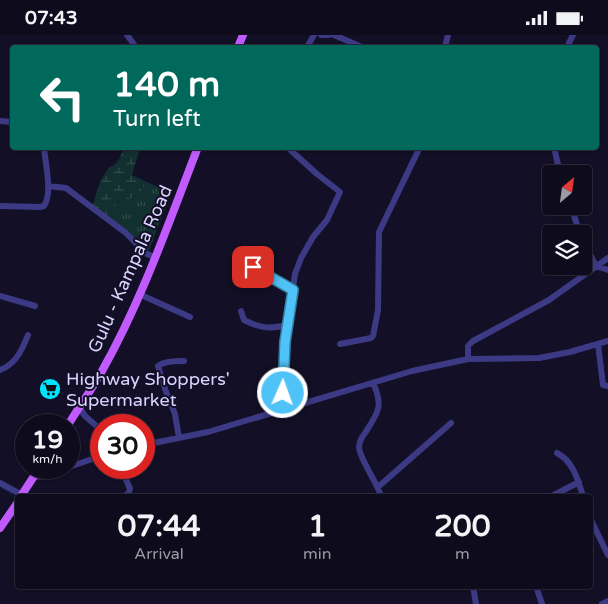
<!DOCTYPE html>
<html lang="en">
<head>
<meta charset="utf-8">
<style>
	body { margin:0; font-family:"Varela Round",sans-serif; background:#171425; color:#f1f3f6; height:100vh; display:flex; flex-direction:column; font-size:19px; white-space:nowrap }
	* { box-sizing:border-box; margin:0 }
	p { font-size:16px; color:#9b9ba3 }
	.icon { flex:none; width:28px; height:28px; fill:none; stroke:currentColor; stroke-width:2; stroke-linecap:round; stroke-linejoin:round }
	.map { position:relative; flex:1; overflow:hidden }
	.drawer { position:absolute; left:15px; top:459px; width:578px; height:95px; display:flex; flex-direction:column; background:#0e0b1c; border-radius:5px; box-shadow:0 1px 4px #0004,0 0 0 1px #2e2b3b }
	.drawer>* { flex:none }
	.hud { position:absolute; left:10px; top:10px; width:589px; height:105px; border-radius:5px; box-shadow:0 1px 4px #0004,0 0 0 1px #2e2b3b; background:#00695c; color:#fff; overflow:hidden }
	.needle { width:32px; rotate:29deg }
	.tools { position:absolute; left:542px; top:130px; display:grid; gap:10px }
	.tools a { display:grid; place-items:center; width:50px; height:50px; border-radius:5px; background:#0e0b1c; box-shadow:0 1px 4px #0004,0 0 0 1px #2e2b3b; font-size:25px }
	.speed { position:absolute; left:15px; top:379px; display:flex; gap:10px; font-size:25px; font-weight:700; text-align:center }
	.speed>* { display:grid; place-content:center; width:65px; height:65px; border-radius:50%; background:#0e0b1c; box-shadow:0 1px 4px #0004,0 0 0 1px #2e2b3b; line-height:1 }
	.speed small { font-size:12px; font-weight:400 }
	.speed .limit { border:8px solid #d22; background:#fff; color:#111 }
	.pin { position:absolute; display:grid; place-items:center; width:42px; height:42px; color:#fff; margin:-21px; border-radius:10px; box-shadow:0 2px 8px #0006 }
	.me { position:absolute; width:55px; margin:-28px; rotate:2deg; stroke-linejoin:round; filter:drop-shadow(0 0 4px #0008) }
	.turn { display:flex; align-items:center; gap:18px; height:105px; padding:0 20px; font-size:22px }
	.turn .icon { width:65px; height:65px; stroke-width:2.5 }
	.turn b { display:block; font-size:35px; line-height:42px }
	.eta { display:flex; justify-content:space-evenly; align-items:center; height:85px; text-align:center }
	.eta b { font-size:30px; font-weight:800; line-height:35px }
	.status { display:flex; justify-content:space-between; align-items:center; height:35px; padding:0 25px; background:#0e0b1c; direction:ltr }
	.status svg { height:14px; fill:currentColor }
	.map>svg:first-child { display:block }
</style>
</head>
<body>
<div class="status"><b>07:43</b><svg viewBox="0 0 49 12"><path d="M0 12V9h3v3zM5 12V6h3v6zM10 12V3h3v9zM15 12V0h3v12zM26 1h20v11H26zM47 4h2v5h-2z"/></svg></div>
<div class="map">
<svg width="608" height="569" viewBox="0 0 608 569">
	<defs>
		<pattern id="grass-tufts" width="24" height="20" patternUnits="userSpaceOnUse" patternTransform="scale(1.25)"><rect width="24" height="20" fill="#12302f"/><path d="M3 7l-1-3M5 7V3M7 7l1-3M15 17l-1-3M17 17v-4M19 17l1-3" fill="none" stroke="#344d4e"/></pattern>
		<pattern id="wetland-marsh" width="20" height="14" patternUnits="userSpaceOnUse" patternTransform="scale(1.25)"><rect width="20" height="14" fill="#12302f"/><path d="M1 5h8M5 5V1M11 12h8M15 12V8" fill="none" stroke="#344d4e"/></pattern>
	</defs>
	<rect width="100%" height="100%" fill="#130f26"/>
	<!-- grass -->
	<path fill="url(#grass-tufts)" d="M147,147L171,158L148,218L106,180L116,167L132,163L140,158Z"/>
	<!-- wetland -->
	<path fill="url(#wetland-marsh)" d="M123,113H140L132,140L147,147L140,158L132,163L116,167L106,180L93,171C96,158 100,144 108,134C112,128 110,134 114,130C119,127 122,118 123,113Z"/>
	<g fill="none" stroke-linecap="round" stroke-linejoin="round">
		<!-- stream -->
		<path stroke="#0c2248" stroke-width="1" d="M205,117L208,112
			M2,453L10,458L12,462
			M7,569L8,568"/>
		<!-- minor -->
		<path stroke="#3d3a85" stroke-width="6" d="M127,0L136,12
			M321,0H329
			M334,0L362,12
			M307,12L314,0
			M445,12L448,0
			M567,12L573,0
			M0,86L12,87
			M554,112L560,139
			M48,151L66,153L126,198L145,218L154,222
			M0,171L40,172L44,171C53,158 45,128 44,112
			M571,171L580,199
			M584,207L596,231L608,235
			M245,241L251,233L253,232L293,255
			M139,259L190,282
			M0,261L35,271
			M241,276L244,285C262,294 269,294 288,290
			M340,309L371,303L373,301L378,275L379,197L420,112
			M598,309L603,350L608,351
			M468,324V311L473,306L549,265L608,223
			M0,335C16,329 22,315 28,300
			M373,348C384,371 378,378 365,398C362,402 359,407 359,412C359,423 377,447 381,461
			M79,372L85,381L101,395
			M285,374L283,358L285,307L295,239L301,223L313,202L327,185L340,157L317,139L287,112
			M179,403L175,379L165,354L158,331C164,326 176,326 184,326
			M144,410L208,397L412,336L468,324L539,323L570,317L608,306
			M557,418C573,426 578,445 583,461
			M69,432L101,421
			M121,432L130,454L128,459L124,461
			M34,442L44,441L69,432
			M0,448L22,460
			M378,452L451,388
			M552,461L579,447
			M590,483L608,520
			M473,551L476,569
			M536,551L542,569
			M602,569L608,566"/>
		<!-- major -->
		<path stroke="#c25bff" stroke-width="8" d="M238,12L243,0
			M68,390C79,372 92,354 102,336C142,265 169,187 198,112
			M21,461L40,432
			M0,493L18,467"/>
	</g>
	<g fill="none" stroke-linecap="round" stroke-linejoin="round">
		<!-- route casing -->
		<g stroke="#337fa1" stroke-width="12">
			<path id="route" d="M253,232L293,255L285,307L283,358"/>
		</g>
		<!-- route -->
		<use href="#route" stroke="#4fc3f7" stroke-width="9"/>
	</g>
	<!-- icons -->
	<defs>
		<g id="supermarket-disc" transform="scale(1.125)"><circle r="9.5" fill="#00e5ff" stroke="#130f26"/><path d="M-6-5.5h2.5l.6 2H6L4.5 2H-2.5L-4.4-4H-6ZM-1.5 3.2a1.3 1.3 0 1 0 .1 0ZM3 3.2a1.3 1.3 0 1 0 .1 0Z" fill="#111"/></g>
	</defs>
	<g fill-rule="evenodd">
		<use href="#supermarket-disc" x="50" y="354"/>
	</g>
	<g text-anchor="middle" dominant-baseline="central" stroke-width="4" stroke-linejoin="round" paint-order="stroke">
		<!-- street labels -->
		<g font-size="18" fill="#d9d4ff" stroke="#130f26">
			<text transform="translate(130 234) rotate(-66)">Gulu - Kampala Road</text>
		</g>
		<!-- poi labels -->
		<g font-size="18" fill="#d9d4ff" stroke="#130f26" text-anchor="start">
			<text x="66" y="344">Highway Shoppers'<tspan x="66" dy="21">Supermarket</tspan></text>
		</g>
	</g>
</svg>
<div class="tools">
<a><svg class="needle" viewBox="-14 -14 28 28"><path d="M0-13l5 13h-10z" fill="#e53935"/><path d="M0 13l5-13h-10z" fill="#9b9ba3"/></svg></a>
<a><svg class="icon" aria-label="layers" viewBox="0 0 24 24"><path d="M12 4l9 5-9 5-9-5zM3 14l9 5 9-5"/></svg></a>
</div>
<div class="speed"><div>19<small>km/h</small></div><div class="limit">30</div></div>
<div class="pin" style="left:253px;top:232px;background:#d93025"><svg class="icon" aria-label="arrive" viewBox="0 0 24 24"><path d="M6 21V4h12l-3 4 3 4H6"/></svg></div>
<svg class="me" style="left:283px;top:358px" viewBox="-20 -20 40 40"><circle r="17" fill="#4fc3f7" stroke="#fff" stroke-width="3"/><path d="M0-11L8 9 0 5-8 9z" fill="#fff"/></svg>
<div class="hud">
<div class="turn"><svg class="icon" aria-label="left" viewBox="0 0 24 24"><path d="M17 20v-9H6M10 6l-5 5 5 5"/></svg><div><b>140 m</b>Turn left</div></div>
</div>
<section class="drawer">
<div class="eta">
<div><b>07:44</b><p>Arrival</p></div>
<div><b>1</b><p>min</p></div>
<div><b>200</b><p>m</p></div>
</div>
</section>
</div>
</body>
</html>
